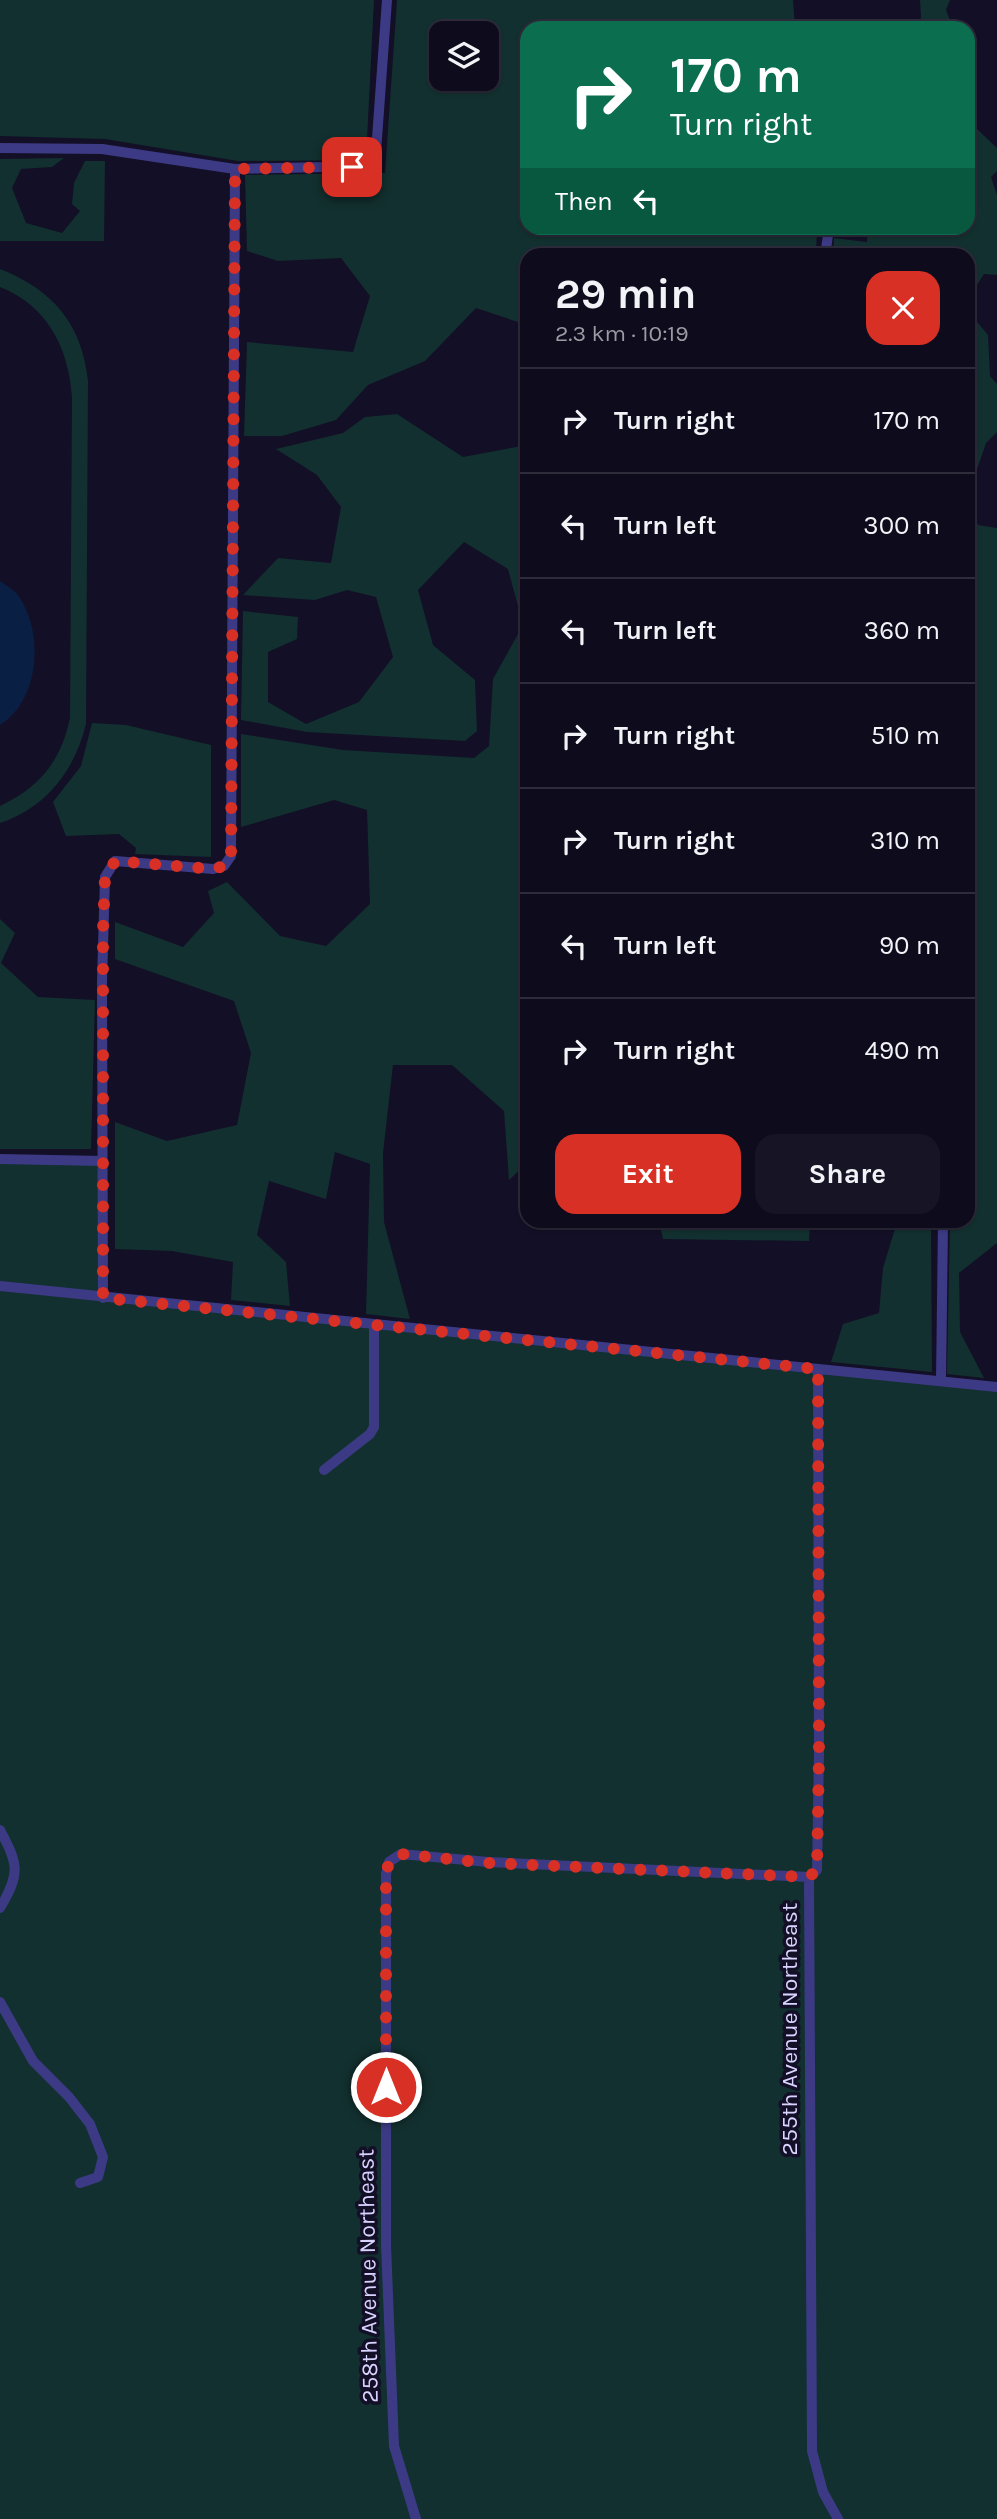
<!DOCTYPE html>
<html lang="en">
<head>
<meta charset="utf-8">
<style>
	body { margin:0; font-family:Karla,sans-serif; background:#171425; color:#f1f3f6; height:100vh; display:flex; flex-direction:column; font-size:26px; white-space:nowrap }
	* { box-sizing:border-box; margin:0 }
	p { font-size:23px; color:#9b9ba3 }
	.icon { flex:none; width:38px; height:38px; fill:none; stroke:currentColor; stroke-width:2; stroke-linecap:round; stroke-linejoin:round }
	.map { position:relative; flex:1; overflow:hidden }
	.side { position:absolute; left:520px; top:248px; width:455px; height:980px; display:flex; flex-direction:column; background:#0e0b1c; border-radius:21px; box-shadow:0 2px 5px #0004,0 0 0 2px #2e2b3b }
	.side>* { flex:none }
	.guide { position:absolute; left:520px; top:21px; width:455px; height:214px; border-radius:21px; box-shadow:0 2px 5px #0004,0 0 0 2px #2e2b3b; background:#0b6e4f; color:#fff; overflow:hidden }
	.controls { position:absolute; left:429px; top:21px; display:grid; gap:14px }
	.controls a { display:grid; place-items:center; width:70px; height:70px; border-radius:14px; background:#0e0b1c; box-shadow:0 2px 5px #0004,0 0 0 2px #2e2b3b; font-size:35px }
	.pin { position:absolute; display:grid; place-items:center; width:60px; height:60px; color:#fff; margin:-30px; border-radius:14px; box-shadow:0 4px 10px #0006 }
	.me { position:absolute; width:77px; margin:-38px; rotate:0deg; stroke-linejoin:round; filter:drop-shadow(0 0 5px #0008) }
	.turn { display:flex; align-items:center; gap:24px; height:147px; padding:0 35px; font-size:32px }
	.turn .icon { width:91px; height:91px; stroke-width:2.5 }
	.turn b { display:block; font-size:49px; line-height:60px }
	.then { display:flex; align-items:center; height:66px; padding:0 35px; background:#0003; gap:14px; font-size:26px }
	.round { display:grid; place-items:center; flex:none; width:74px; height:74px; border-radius:21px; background:#171425 }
	.summary { display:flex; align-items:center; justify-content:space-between; height:119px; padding:0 35px }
	h1 { font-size:42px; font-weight:700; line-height:52px }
	.primary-button { display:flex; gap:14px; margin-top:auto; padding:14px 35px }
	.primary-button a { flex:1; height:80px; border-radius:21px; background:#d93025; color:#fff; font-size:28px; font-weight:700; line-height:80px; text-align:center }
	.primary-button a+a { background:#171425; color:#f1f3f6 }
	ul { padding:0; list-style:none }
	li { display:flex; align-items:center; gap:21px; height:105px; padding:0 35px; border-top:2px solid #2e2b3b }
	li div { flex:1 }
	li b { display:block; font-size:26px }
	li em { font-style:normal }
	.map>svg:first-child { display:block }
</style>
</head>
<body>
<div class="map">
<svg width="997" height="2519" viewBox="0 0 997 2519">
	<rect width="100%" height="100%" fill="#130f26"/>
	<!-- green -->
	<path fill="#12302f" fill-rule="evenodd" d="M0,0H374L366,160L238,161L105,139L0,136Z
		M397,0H793L795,28H527V228H817L816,255L527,256V330L524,324L476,308L425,361L368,385L336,420L282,436H244L247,342L353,352L370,296L341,258L278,261L247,251L245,175L385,173ZM441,33H486V79H441Z
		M920,0H950L946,10L953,28H918L921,17Z
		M968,72L976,128L997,148V171L991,177L997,195V275L984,274L968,299V256L833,255L834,238L867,242L868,228H968Z
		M64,158L52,167L21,169L12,188L26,223L62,233L80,211L72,204L74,183L85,161H105L104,241H0V159Z
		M0,269C53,290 82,324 88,381L86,724C75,770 46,808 0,823V806C40,787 61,761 70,718L72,398C69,349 48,306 0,287Z
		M968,311L988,335L990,376L997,384V432L986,443L968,496L978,525L997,528V1243L959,1273L960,1332L984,1378L947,1374L950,1222H968Z
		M397,414L463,457L527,445V1163L509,1180L504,1111L452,1065H393L383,1153L384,1222L410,1319L366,1314L370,1164L335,1152L326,1199L269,1181L257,1235L286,1262L290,1306L231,1300L233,1262L172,1251L115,1249V1122L167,1141L237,1125L251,1053L234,1001L115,959V922L183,947L214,913L208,891L227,882L280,936L326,946L370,904L367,810L334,800L241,827V734L343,750L474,758L489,746L493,679L523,625L508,569L464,542L418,590L433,645L475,680L477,731L465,741L307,732L241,720L243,611L298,617L297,639L268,652V702L306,724L359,702L393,657L376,597L347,590L315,600L243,595L278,558L331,563L341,507L317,475L276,449L343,433L365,417Z
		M92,723L126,725L211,745V857L135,854L136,848L119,834L66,836L53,802L81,766Z
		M0,919L15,933L1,963L38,997L95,1000L91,1149H0Z
		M0,1159L103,1161V1298L997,1387V2519H0Z
		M659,1222H810L809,1241L663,1239Z
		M897,1222H931L932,1372L831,1362L843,1324L879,1313L883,1268Z"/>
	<!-- water -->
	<path fill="#0a1f44" d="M0,581C5,585 13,589 17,594C45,631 40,701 0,725Z"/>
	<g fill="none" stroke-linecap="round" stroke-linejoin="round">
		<!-- minor -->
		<path stroke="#3d3a85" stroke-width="10" d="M0,148L102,149L235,169L375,166L387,0
			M825,256L829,228
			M0,1159L103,1161
			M0,1286L997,1387
			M103,1298L102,982L105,877L115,861L213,869L224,866L231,856L235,169
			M818,1369L819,1753L817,1870L809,1877L812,2451L823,2492L838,2519
			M941,1381L943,1222
			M324,1470L370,1434L374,1427V1325
			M0,1830C18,1864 21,1873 0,1908
			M0,2002L33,2061L69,2097L90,2124L103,2157L98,2177L80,2183
			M416,2519L394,2446L386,2245V1874L389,1862L401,1854L488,1862L809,1877"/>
	</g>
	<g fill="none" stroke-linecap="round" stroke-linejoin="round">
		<!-- route -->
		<path stroke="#d93025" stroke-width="12" stroke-dasharray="0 21.6" d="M352,167L235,169L231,856L224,866L213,869L115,861L105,877L103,929V1298L818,1369L819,1753L817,1870L809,1877L488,1863L401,1854L389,1862L386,1874V2087"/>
	</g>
	<g text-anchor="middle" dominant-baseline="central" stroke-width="7" stroke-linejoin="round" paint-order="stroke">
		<!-- street labels -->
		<g font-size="23" fill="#d9d4ff" stroke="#130f26">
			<text transform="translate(789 2029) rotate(-90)">255th Avenue Northeast</text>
			<text transform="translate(368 2276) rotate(-91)">258th Avenue Northeast</text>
		</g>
	</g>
</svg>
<div class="controls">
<a><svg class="icon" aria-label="layers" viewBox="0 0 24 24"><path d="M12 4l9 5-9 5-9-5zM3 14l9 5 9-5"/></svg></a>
</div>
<div class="pin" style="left:352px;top:167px;background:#d93025"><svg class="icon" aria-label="arrive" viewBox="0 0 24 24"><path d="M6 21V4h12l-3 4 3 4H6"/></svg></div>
<svg class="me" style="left:386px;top:2087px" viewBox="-20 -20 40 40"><circle r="17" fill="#d93025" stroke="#fff" stroke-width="3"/><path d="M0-11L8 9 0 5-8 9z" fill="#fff"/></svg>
<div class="guide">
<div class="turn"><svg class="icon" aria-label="right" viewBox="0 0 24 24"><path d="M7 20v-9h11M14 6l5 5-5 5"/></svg><div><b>170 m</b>Turn right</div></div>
<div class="then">Then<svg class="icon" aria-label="left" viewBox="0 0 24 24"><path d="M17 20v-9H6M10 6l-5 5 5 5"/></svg></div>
</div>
<section class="side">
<div class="summary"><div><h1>29 min</h1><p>2.3 km · 10:19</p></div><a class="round" style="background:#d93025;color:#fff"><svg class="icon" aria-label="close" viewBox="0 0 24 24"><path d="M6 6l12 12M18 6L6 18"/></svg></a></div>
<ul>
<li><svg class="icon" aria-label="right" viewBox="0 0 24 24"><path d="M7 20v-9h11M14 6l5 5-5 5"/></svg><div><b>Turn right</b></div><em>170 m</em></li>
<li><svg class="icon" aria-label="left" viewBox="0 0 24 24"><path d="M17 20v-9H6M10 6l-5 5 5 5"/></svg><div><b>Turn left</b></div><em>300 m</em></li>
<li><svg class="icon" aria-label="left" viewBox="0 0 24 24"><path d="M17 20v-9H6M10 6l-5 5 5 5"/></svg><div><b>Turn left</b></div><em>360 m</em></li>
<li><svg class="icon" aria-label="right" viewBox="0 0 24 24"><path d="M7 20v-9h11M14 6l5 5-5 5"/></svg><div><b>Turn right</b></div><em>510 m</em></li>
<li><svg class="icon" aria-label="right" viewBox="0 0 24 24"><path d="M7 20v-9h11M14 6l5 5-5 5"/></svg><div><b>Turn right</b></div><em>310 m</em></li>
<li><svg class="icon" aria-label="left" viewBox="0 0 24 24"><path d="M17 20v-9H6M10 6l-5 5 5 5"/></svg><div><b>Turn left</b></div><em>90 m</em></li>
<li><svg class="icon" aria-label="right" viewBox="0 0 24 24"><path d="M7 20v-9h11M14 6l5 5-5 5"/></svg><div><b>Turn right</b></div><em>490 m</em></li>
</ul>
<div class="primary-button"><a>Exit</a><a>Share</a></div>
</section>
</div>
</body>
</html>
